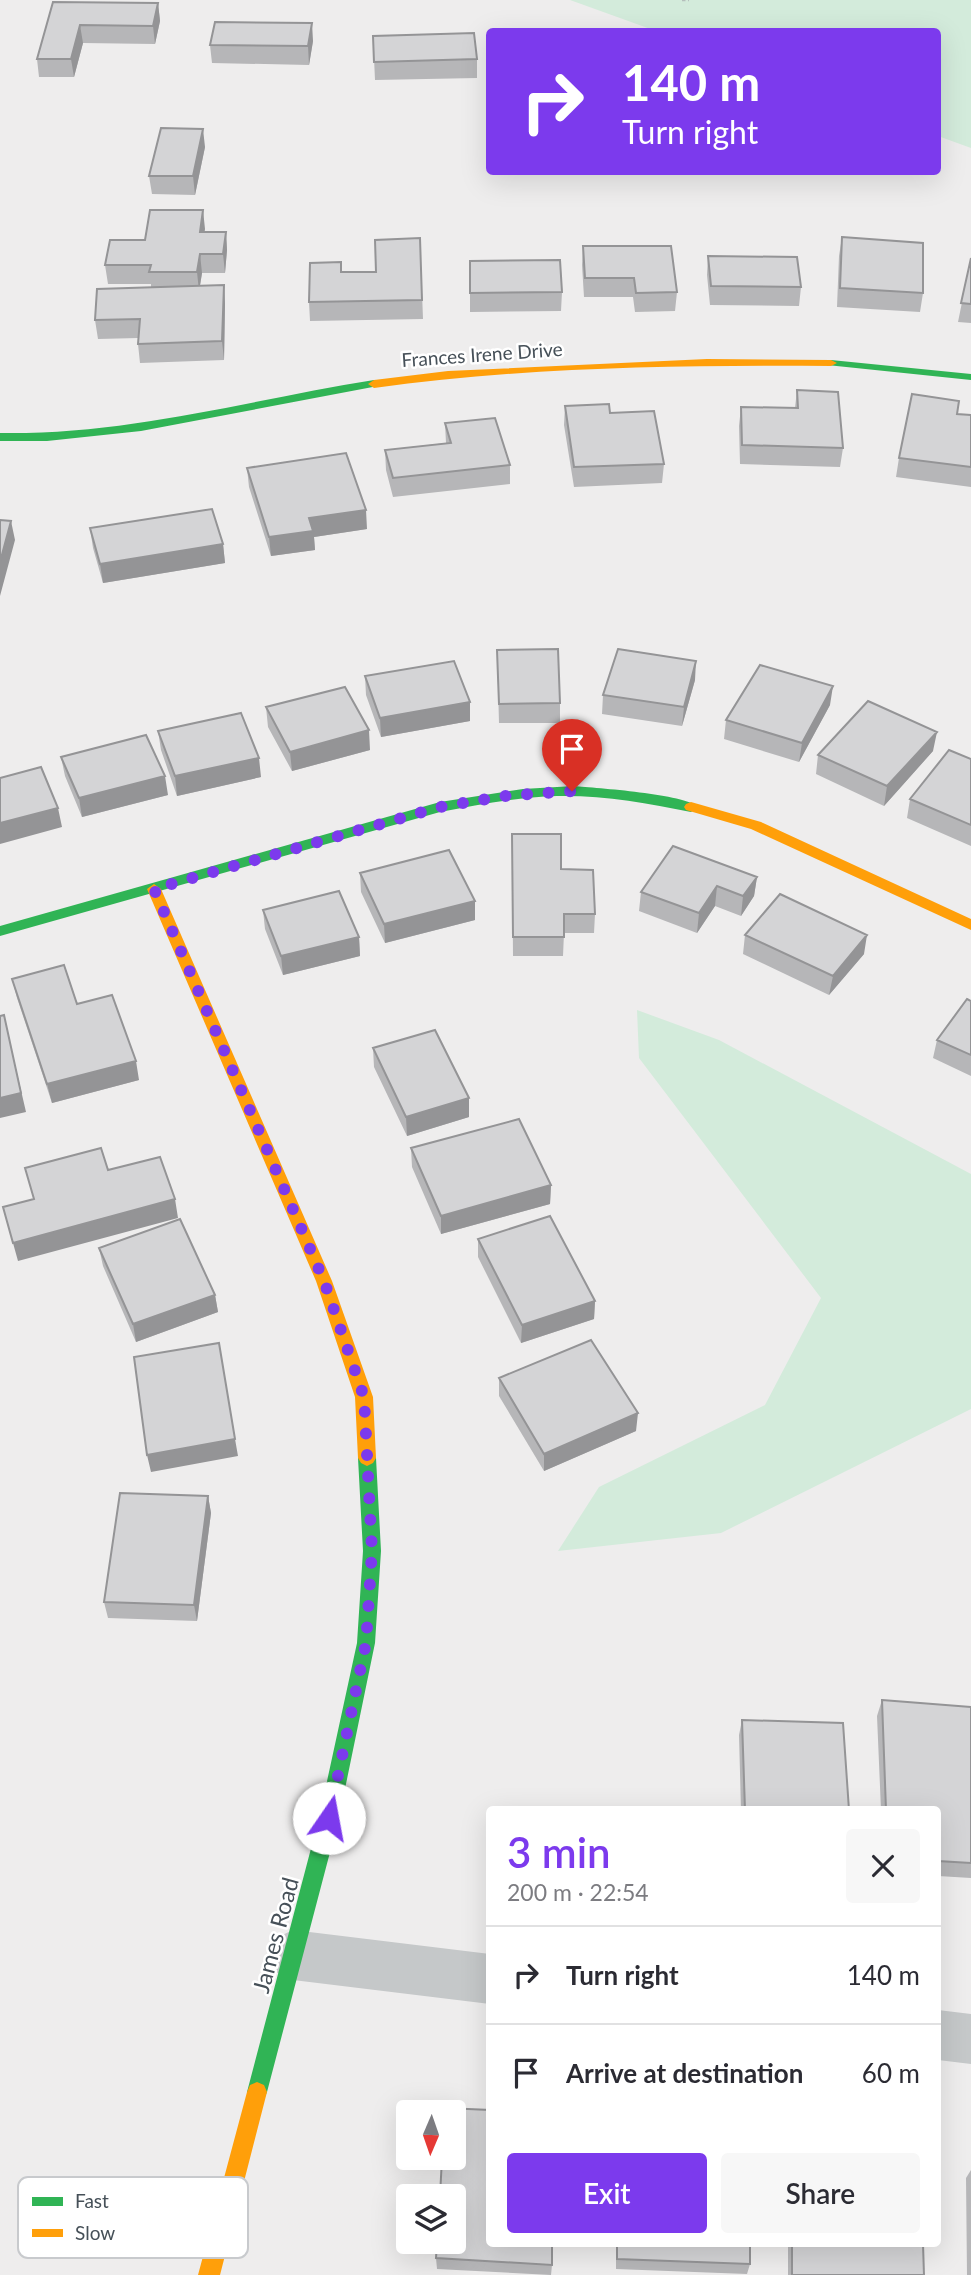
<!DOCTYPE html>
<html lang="en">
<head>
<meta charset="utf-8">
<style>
	body { margin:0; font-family:Lato,sans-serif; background:#f7f7f7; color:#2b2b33; height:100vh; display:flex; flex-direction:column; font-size:26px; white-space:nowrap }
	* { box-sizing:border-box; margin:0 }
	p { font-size:23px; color:#7c7c81 }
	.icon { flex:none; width:38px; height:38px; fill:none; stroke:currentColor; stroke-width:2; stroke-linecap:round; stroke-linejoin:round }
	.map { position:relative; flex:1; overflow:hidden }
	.details { position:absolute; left:486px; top:1806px; width:455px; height:441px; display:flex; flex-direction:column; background:#fff; border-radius:7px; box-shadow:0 7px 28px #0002 }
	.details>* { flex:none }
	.hud { position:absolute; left:486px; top:28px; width:455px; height:147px; border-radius:7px; box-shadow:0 7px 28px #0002; background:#7c3aed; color:#fff; overflow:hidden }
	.needle { width:46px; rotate:182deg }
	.buttons { position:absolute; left:396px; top:2100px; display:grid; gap:14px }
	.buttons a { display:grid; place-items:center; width:70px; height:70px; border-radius:7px; background:#fff; box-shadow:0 7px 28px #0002; font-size:35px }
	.pin { position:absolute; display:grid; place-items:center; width:60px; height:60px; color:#fff; margin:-72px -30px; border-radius:50% 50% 50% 0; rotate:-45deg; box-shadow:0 0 7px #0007 }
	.pin .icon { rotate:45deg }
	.me { position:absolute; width:77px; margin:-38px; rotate:12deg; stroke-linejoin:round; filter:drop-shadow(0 0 5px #0008) }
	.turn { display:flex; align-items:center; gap:24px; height:147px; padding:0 21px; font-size:32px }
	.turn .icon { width:91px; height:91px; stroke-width:2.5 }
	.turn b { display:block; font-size:49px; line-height:60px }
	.round { display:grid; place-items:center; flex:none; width:74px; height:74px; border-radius:7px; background:#f7f7f7 }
	.summary { display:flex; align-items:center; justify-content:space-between; height:119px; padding:0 21px }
	h1 { font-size:42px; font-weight:600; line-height:52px; color:#7c3aed }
	.cta { display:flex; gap:14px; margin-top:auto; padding:14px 21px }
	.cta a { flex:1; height:80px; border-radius:7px; background:#7c3aed; color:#fff; font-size:28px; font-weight:600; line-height:80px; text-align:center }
	.cta a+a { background:#f7f7f7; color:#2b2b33 }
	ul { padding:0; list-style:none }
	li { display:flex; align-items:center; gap:21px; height:98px; padding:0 21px; border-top:2px solid #e1e1e2 }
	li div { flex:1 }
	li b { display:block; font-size:26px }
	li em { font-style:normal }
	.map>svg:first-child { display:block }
</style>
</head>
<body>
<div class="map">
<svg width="971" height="2275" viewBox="0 0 971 2275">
	<rect width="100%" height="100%" fill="#eeeded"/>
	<!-- green -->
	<path fill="#d3ebdb" d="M570,0H971V148L938,136V32L656,31Z
		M637,1010L719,1040L971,1174V1409L721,1533L558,1551L599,1487L765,1405L821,1298L639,1058Z"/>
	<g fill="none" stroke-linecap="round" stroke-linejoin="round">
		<!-- path -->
		<path stroke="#b5bfbc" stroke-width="2.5" stroke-dasharray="3.5 2.5" stroke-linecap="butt" d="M682,0H689"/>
		<!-- street -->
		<path fill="#c5c8c9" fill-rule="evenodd" d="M293,1930L490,1954V2004L293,1980L276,1972L268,1955L276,1938Z
			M938,2010L971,2014V2064L938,2060Z"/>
		<!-- fast -->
		<path fill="#30b455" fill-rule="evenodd" d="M831,360L971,374V380L827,365L825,363Z
			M374,380L380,384L378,386L141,431L47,441H0V433C128,435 249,400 374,380Z
			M574,786C596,788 686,794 698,807L691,812C647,803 602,795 557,796C518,797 479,805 440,812L0,936V926L440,802L523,789Z
			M367,1450L373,1453L376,1458L381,1551L375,1643L339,1818L267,2092L264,2099L257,2102L250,2099L247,2092L319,1818L357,1643L363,1551L358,1458L361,1453Z"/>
		<!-- slow -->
		<path fill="#ff9f0a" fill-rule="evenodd" d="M707,359L831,360L837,363L831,366C679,365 525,367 374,388L368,384L374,380L448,371Z
			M691,802L761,822L971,919V930L751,829L686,810L684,807L686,804Z
			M154,884L161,889L332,1281L373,1397L376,1458L373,1463L367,1466L361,1463L358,1458L355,1397L316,1281L147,889Z
			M257,2082L264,2085L267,2092L220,2275H198L247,2092L250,2085Z"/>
	</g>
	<!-- wall -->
	<path fill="#b6b6b8" d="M53,2L158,3L160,21L155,44L83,43L74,77H39L37,59Z
		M373,36L477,59V78L375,80Z
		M313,41L309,65L212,63L210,45Z
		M205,147L195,195L152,194L149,176Z
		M203,210L204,232H226L227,250L225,273H202L200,286L224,285L225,304L224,360L140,363L138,344V338L98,339L95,320L151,287V284H108L105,265L145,240Z
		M842,237L923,293L920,312L837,307L839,256Z
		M420,238L423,319L310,321L309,302L341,272H376Z
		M583,246L677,292L675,311L635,312L633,297H584L582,265Z
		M708,256L801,287L799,306L710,305L707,275Z
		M971,258V323L958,322Z
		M470,261L562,292L561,311L470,312Z
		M797,390L843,448L840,467L740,464L739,426L741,407L795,408Z
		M565,406L610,413L664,464L662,483L574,487L564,425Z
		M957,414L971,415V487L896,477L899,458Z
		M445,423L510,465V484L393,497L386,470L385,450L446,443Z
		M247,468L367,529L314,537L315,550L271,556L249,487Z
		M90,528L223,544L225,563L103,583L93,548Z
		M497,650L560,703V723H499Z
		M365,676L470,702V721L381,737L366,695Z
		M695,680L682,726L602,714L603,695Z
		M830,705L799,762L724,739L726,720Z
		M266,707L370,750L292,771L268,727Z
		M158,731L261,777L177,796L161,750Z
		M933,751L884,806L816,774L818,755Z
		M61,757L168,795L82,817L65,776Z
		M971,759V846L907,818L910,799Z
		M512,834L561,869L595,914L594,933H564L563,956H513Z
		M360,873L475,920L385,943L361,892Z
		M757,877L754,896L741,916L715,906L697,933L639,911L641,892Z
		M263,910L359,937L360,956L283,975L265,929Z
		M745,935L864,954L829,995L743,954Z
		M12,979L77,1004L139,1080L52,1103L17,998Z
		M971,1001V1076L933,1058L937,1040Z
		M373,1048L469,1117L407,1136L374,1067Z
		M411,1148L551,1185L550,1204L441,1234L412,1167Z
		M478,1239L595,1301L594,1319L521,1343L478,1257Z
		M99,1248L215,1295L218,1312L136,1342L103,1266Z
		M499,1378L636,1431L544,1471L499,1396Z
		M208,1496L211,1513L197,1621L108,1618L104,1602Z
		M882,1700L971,1707V1878L938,1876V1810H881L877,1716Z
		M742,1720L849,1810H741L739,1735Z
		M971,2170V2275H967L966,2178Z
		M616,2244H750V2264L747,2274L616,2269Z
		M788,2244H923L924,2275H788Z
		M436,2258L552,2265L551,2275L437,2269Z"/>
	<!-- shaded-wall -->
	<path fill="#949496" d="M158,3L160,21L155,44L153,26Z
		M312,23L313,41L309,65L308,46Z
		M80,25L83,43L74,77L71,59Z
		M203,129L205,147L195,195L193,176Z
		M203,210L205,229L202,251L200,232Z
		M226,232L227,250L225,273L223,254Z
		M200,254L202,273L199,291L197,272Z
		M224,285L225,304L224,360L222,341Z
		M366,510L367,529L314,537L315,550L271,556L269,537L309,518Z
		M11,521L15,540L0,596V562Z
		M223,544L225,563L103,583L100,564Z
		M696,661L695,680L682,726L684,707Z
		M833,686L830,705L799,762L802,743Z
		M470,702V721L381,737L380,718Z
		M369,730L370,750L292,771L290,752Z
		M937,732L933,751L884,806L887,786Z
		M259,758L261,777L177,796L175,776Z
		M165,776L168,795L82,817L79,798Z
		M58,808L62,827L0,844V823Z
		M757,877L754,896L741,916L743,896Z
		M717,886L715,906L697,933L699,913Z
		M475,901V920L385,943L384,924Z
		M867,935L864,954L829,995L833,976Z
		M359,937L360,956L283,975L281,956Z
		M8,1034L26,1112L0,1118V1098Z
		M136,1061L139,1080L52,1103L47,1084Z
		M469,1098V1117L407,1136L406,1117Z
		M551,1185L550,1204L441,1234V1216Z
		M175,1199L178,1218L18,1261L13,1243Z
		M215,1295L218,1312L136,1342L133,1324Z
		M595,1301L594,1319L521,1343L522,1325Z
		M638,1413L636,1431L544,1471V1454Z
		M235,1439L238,1456L151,1472L147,1455Z
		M208,1496L211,1513L197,1621L194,1605Z"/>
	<!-- building -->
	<path fill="#d4d4d6" stroke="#949496" stroke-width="2" d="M53,2L158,3L153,26L80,25L71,59H37Z
		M215,22L312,23L308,46L210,45Z
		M474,33L477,59L374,62L373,36Z
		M161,128L203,129L193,176H149Z
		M150,210H203L200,232H226L223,254H200L197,272H149L151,265H105L110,240H145Z
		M842,237L923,243V293L840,288Z
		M420,238L422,300L309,302L310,263L341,262V272H376L375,240Z
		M583,246H671L677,292L636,293L634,278H585Z
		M708,256L797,257L801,287L711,286Z
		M971,258V304L961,303Z
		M560,260L562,292L470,293V261Z
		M224,285L222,341L138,344L140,319L95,320L97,289Z
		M797,390L838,392L843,448L742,445L741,407L798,408Z
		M912,394L959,401L957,414L971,415V467L899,458Z
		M609,404L610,413L654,411L664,464L574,467L565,406Z
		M495,418L510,465L393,478L385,450L451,443L445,423Z
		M346,453L366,510L309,518L313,531L269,537L247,468Z
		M212,509L223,544L100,564L90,528Z
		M0,520L11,521L0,562Z
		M558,649L560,703L499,704L497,650Z
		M618,649L696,661L684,707L603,695Z
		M454,661L470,702L380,718L365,676Z
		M760,665L833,686L802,743L726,720Z
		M345,687L369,730L290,752L266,707Z
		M868,701L937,732L887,786L818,755Z
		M241,713L259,758L175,776L158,731Z
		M146,735L165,776L79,798L61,757Z
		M949,750L971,759V825L910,799Z
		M41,767L58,808L0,823V778Z
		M512,834H561V869L593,870L595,914H564V937H513Z
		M673,846L757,877L743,896L717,886L699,913L641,892Z
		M449,850L475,901L384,924L360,873Z
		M339,891L359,937L281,956L263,910Z
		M780,894L867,935L833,976L745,935Z
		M64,965L77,1004L112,995L136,1061L47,1084L12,979Z
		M967,999L971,1001V1055L937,1040Z
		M4,1015L21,1093L0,1098V1016Z
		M435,1030L469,1098L406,1117L373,1048Z
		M519,1119L551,1185L441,1216L411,1148Z
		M101,1148L108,1170L160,1157L175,1199L13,1243L3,1207L34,1199L25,1168Z
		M550,1216L595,1301L522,1325L478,1239Z
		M180,1219L215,1295L133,1324L99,1248Z
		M591,1340L638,1413L544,1454L499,1378Z
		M219,1343L235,1439L147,1455L134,1357Z
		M120,1493L208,1496L194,1605L104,1602Z
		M882,1700L971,1707V1863L938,1861V1810H886Z
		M742,1720L843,1723L849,1810H745Z
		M445,2108L490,2110V2244H552V2265L436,2258L437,2242H453V2196H440L442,2158H453V2112H445Z
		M617,2244H750V2264L617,2259Z
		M792,2244H923L924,2275H792Z"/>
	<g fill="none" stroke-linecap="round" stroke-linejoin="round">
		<!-- route -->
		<path stroke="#7c3aed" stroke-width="12" stroke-dasharray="0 21.6" d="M329,1818L366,1643L372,1551L364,1397L324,1281L154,889L440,807L505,796L572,791"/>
	</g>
	<g text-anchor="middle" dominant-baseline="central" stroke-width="5" stroke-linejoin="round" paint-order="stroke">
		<!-- far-street labels -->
		<g font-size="19" fill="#465058" stroke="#fff">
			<text transform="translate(482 354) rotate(-4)">Frances Irene Drive</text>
		</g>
		<!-- street labels -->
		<g font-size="23" fill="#465058" stroke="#fff">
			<text transform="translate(275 1935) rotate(-75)">James Road</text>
		</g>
	</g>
	<!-- legend -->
	<rect x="18" y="2177" width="230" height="81" rx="10" fill="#fff" stroke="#c8cacd" stroke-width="2"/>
	<rect x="32" y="2197" width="31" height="9" fill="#30b455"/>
	<rect x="32" y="2229" width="31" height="8" fill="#ff9f0a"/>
	<g font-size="19" fill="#465058">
		<text x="75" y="2208">Fast</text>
		<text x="75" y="2240">Slow</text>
	</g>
</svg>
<div class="buttons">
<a><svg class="needle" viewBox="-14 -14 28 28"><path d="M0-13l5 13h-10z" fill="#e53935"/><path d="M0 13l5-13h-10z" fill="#7c7c81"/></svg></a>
<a><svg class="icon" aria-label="layers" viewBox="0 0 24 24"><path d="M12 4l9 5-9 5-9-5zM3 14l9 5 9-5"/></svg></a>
</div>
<div class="pin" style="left:572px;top:791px;background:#d93025"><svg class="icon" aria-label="arrive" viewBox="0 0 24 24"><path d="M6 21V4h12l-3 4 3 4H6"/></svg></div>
<svg class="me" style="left:329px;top:1818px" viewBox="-20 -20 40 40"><circle r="19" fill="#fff"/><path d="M0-13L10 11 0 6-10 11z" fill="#7c3aed"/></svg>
<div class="hud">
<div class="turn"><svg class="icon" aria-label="right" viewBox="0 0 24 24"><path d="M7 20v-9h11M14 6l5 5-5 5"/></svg><div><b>140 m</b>Turn right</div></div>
</div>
<section class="details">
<div class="summary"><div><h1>3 min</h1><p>200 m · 22:54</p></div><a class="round"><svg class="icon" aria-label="close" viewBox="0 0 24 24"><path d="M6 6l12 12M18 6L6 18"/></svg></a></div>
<ul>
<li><svg class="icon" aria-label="right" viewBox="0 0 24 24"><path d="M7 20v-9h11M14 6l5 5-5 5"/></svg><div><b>Turn right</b></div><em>140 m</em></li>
<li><svg class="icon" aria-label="arrive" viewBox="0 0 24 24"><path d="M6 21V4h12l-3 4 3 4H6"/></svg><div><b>Arrive at destination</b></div><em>60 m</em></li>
</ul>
<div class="cta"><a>Exit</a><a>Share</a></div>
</section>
</div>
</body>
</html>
